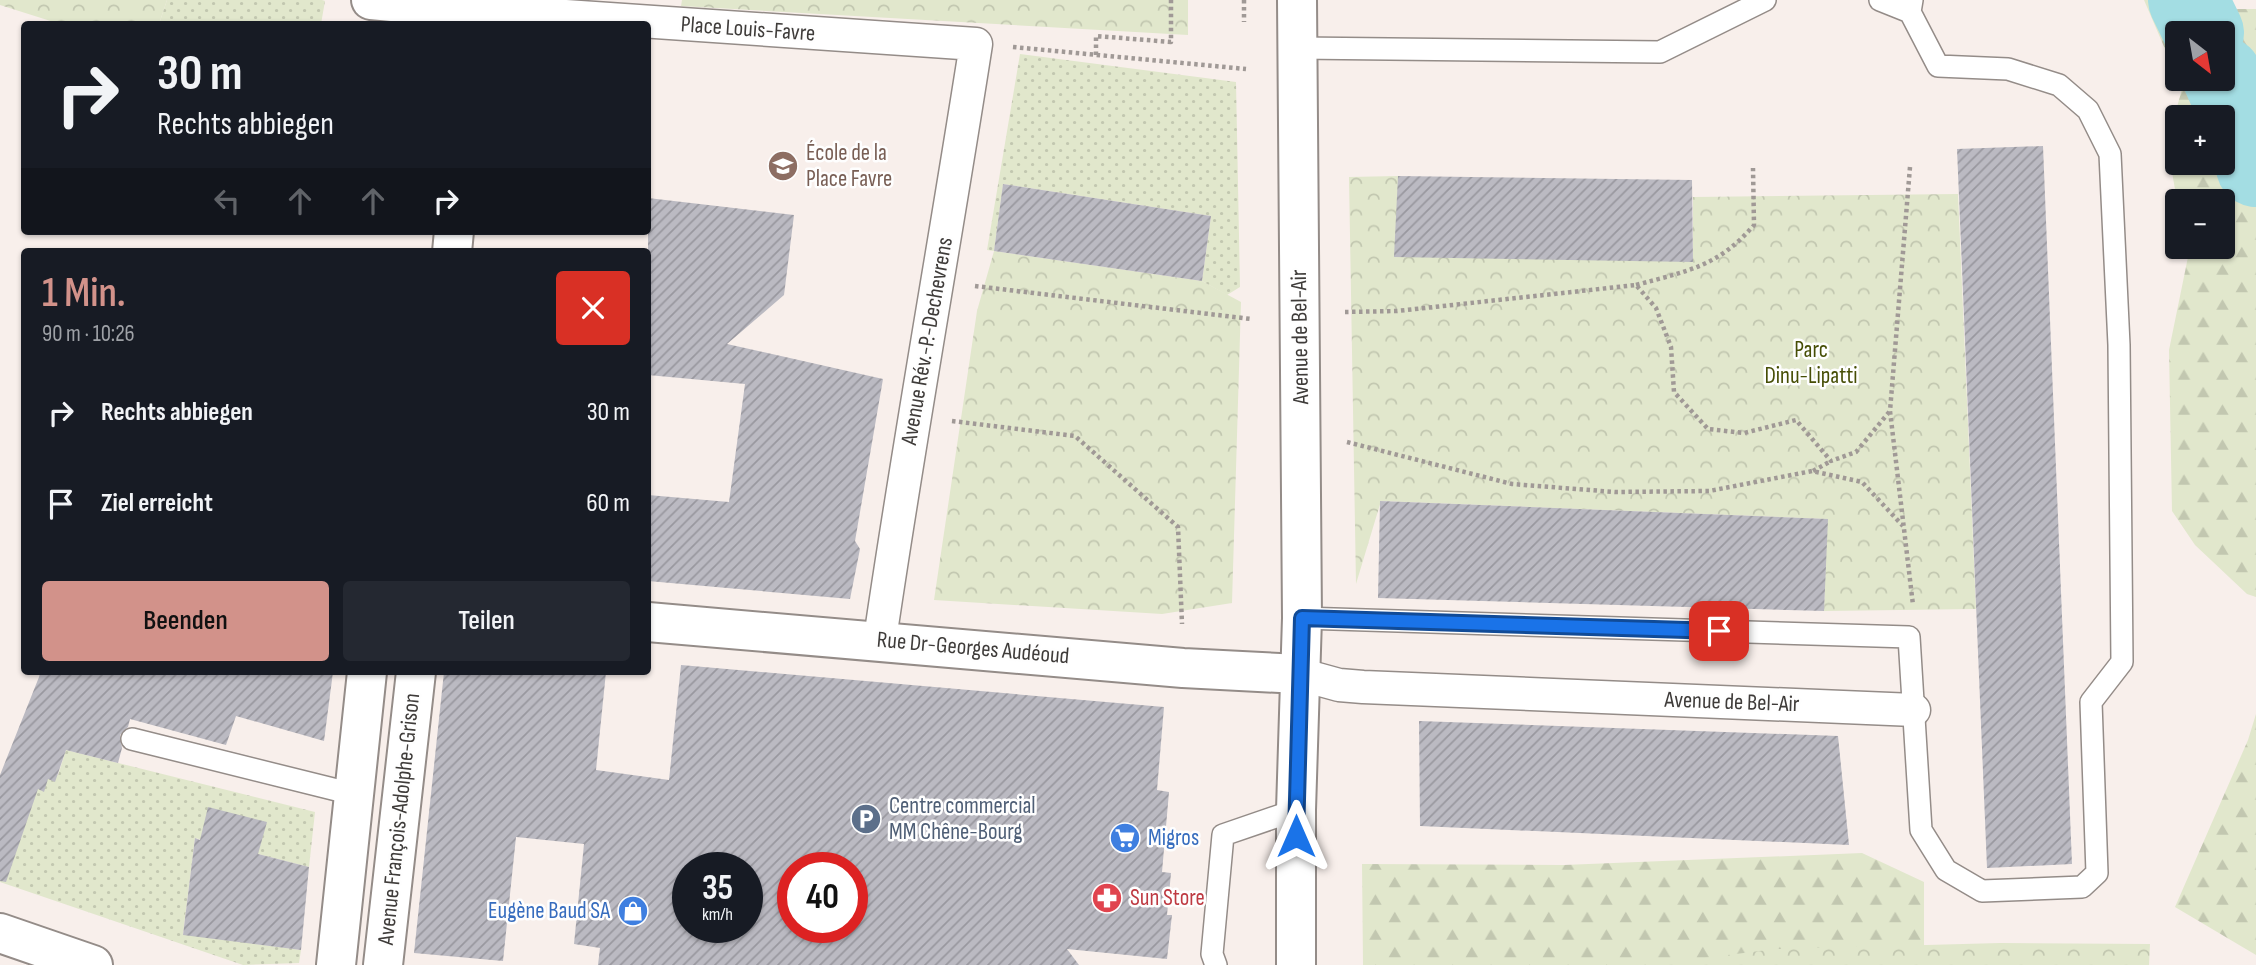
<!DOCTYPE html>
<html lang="de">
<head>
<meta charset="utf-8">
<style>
	body { margin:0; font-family:"Sofia Sans Condensed",sans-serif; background:#242831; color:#f1f3f6; height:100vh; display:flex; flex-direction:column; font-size:26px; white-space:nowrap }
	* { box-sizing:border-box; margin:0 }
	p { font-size:23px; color:#9ea1a6 }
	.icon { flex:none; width:38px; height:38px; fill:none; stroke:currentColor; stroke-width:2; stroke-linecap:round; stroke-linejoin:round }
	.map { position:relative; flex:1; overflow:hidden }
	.sheet { position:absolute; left:21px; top:248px; width:630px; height:427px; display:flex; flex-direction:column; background:#171b24; border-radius:7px; box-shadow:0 2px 5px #0004 }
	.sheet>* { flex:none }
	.guide { position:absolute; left:21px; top:21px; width:630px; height:214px; border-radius:7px; box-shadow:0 2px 5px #0004; background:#171b24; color:#f1f3f6; overflow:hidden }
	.needle { width:46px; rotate:149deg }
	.tools { position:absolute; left:2165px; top:21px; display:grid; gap:14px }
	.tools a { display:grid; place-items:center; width:70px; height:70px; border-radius:7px; background:#171b24; box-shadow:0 2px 5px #0004; font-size:35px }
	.speed { position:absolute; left:672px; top:852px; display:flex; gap:14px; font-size:35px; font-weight:700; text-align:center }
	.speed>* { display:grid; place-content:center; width:91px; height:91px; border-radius:50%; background:#171b24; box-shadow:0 2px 5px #0004; line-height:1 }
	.speed small { font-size:18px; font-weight:400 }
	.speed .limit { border:10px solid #d22; background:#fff; color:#111 }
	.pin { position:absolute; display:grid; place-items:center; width:60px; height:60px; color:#fff; margin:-30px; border-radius:14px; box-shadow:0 4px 10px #0006 }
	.me { position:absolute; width:77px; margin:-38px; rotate:0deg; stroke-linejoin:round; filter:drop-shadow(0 0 5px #0008) }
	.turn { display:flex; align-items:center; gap:24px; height:147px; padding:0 21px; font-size:32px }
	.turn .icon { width:91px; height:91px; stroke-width:2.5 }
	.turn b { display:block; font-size:49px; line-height:60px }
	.lanes { display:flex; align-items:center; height:66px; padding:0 21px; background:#0003; justify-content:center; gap:35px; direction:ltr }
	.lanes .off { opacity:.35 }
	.round { display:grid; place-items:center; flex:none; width:74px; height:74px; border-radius:7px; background:#242831 }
	.summary { display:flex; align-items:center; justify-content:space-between; height:119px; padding:0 21px }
	h1 { font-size:42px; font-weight:600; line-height:52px; color:#d2928a }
	.primary-button { display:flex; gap:14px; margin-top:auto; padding:14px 21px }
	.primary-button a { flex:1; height:80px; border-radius:7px; background:#d2928a; color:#111; font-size:28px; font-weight:600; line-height:80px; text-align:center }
	.primary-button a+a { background:#242831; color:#f1f3f6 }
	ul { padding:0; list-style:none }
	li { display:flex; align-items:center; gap:21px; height:91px; padding:0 21px }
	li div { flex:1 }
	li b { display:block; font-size:26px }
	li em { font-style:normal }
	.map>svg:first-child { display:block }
</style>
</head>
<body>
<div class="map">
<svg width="2256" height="965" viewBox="0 0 2256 965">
	<defs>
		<pattern id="forest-firs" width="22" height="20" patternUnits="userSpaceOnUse" patternTransform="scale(1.75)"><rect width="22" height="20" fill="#e1e7cc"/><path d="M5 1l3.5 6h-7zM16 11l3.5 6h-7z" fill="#c2c7b0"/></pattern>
		<pattern id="park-crowns" width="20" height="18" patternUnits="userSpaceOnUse" patternTransform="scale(1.75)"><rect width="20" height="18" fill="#e1e7cc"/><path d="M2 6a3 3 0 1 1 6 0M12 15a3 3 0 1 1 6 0" fill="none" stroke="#c2c7b0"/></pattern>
		<pattern id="garden-dots" width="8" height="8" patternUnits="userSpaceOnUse" patternTransform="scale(1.75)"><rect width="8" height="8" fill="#e1e7cc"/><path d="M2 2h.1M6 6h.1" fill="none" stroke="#c2c7b0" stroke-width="1.8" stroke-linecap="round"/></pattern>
		<pattern id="building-hatch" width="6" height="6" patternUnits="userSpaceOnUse" patternTransform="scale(1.75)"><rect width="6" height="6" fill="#bbbac2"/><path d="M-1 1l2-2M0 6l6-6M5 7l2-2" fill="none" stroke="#99989f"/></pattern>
	</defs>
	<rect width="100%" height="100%" fill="#f8efeb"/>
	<!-- forest -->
	<path fill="url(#forest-firs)" fill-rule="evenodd" d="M2144,0H2179L2188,9H2256V597L2247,594L2195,545L2172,511L2169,350L2188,257L2186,247H2222V201H2177L2167,143L2182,89L2178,79H2222V33H2177V77ZM2177,117H2222V163H2177Z
		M2256,714V955L2175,907L2248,740Z
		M1862,853L1924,882V946L1734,965H1363L1362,864L1564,865Z"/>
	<!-- park -->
	<path fill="url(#park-crowns)" d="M0,0H167L159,24H60L0,5Z
		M682,0H1188V35L681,6Z
		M1398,176L1693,261V197L1958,194L1976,609L1824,611L1827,519L1381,501L1356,584L1349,177Z
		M994,251L1202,281L1241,302L1232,603L1162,614L934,600L977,311Z
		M2000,943L2150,944L2149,965H1649L1775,949Z"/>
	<!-- garden -->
	<path fill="url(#garden-dots)" d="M167,0H322L325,1L321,24H159Z
		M1020,54L1236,82L1240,287L1227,295L1202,281L1211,216L1003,184L994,251L987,250Z
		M66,750L315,812L309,867L195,838L183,934L301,950L299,963L243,965L0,882V778L58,775Z"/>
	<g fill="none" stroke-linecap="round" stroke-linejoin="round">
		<!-- river -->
		<path stroke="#a3dde3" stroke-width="80" d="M2188,0L2204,33
			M2222,76L2247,133L2256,167"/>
	</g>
	<!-- building -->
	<path fill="url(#building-hatch)" fill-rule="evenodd" d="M2043,146L2072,864L1987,868L1957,149Z
		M1398,176L1692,180L1693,262L1394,257Z
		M1003,184L1211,216L1202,281L994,251Z
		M648,198L794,215L784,295L727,344L883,379L855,541L860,549L850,599L648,581V495L729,502L745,384L648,375Z
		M1380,501L1828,519L1824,611L1378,598Z
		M681,665L1164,707L1157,790L1169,792L1162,872L1171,873L1167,915H1172L1167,959L1067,949L1079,965H598L600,948L574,944L584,844L516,837L503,961L414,953L444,672H606L596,770L669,780ZM688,868H747V928H688ZM793,868H852V928H793Z
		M41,672H333L324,741L236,716L226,745L130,719L128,727L120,735L122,748L118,763L66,750L55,782L48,779L44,792L38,789L6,882L0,881V775Z
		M1419,721L1838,736L1849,845L1420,826Z
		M208,807L267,822L258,854L309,867L301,950L183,935L195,838L200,840Z"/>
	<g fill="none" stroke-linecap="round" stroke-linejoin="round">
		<!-- service casing -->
		<g stroke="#948c88" stroke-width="24">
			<path id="service" d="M1880,0L1910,12L1912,0
				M1298,48L1660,52L1765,0
				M1302,618L1909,637L1921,830L1946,870L1982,891L2082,887L2097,873L2091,702L2122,662L2119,345L2110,154L2088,110L2059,85L2008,69L1938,66L1910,12
				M132,739L353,794
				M1216,965L1212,954L1223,835L1296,810"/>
		</g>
		<!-- pedestrian casing -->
		<g stroke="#948c88" stroke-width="35">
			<path id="pedestrian" d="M478,10L976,44C945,243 909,440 880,639
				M1299,674L1339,685L1363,687L1914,710"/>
		</g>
		<!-- minor casing -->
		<g stroke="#948c88" stroke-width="42">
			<path id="minor" d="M371,0L478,10
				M452,252L454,231
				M648,622L1183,668L1299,674
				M0,933L93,965
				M336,965L367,672
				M383,965L416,672"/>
		</g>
		<!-- tertiary casing -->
		<g stroke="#948c88" stroke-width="42">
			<path id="tertiary" d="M1296,965V810L1302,618L1297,0"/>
		</g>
		<!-- path -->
		<path stroke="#a09996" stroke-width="4.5" stroke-dasharray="3.5 3.5" stroke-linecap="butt" d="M1244,0V22
			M1013,47L1246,69
			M1096,55V36L1171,42V0
			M1910,167L1890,411L1913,605
			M1636,285C1687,271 1718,267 1754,225L1753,168
			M975,286L1251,319
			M1345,312L1397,311L1636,285L1656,308L1671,347L1674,392L1708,429L1744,433L1796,420L1831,461L1856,452L1890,411
			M952,421L1075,436L1178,527L1182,624
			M1347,442L1512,484L1615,492L1709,491L1812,471L1862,482L1903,526
			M1813,471L1831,461"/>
		<!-- service -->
		<use href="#service" stroke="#fff" stroke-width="21"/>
		<!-- pedestrian -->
		<use href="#pedestrian" stroke="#fff" stroke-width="32"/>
		<!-- minor -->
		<use href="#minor" stroke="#fff" stroke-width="38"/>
		<!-- tertiary -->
		<use href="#tertiary" stroke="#fff" stroke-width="38"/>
	</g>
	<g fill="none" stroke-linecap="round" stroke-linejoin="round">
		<!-- route casing -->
		<g stroke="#114b97" stroke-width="18">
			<path id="route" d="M1296,836L1302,618L1719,631"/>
		</g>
		<!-- route -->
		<use href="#route" stroke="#1a73e8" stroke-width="12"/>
	</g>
	<!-- icons -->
	<defs>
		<g id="school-disc" transform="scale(1.575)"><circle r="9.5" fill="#8d6e63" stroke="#fefefe"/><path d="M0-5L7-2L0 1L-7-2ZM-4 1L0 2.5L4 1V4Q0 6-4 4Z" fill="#fff"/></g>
		<g id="parking-disc" transform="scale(1.575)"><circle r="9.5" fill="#5c6f8a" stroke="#fefefe"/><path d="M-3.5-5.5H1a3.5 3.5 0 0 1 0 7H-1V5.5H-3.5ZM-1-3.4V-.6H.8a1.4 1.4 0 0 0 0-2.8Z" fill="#fff"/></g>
		<g id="supermarket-disc" transform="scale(1.575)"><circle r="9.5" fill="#3f7fe0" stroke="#fefefe"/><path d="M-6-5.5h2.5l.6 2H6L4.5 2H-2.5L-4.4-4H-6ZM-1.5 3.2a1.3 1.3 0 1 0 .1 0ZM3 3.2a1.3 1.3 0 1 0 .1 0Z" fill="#fff"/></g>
		<g id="pharmacy-disc" transform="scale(1.575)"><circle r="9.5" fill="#e0444e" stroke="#fefefe"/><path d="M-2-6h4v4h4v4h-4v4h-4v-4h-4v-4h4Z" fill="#fff"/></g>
		<g id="shop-disc" transform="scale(1.575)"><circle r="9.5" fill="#3f7fe0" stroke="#fefefe"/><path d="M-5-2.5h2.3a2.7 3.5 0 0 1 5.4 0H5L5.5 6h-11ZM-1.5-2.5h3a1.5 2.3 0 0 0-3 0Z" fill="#fff"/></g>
	</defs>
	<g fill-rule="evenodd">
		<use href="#school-disc" x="783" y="166"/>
		<use href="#parking-disc" x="866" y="819"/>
		<use href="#supermarket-disc" x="1125" y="838"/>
		<use href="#pharmacy-disc" x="1107" y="898"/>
		<use href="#shop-disc" x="633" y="911"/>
	</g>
	<g text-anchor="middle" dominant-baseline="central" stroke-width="5" stroke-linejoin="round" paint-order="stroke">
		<!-- street labels -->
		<g font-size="23" fill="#3f3c3a" stroke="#fefefe">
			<text transform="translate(748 29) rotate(4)">Place Louis-Favre</text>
			<text transform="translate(1300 337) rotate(-91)">Avenue de Bel-Air</text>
			<text transform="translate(927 341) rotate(-80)">Avenue Rév.-P.-Dechevrens</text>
			<text transform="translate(973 648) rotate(5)">Rue Dr-Georges Audéoud</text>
			<text transform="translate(1732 702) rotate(2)">Avenue de Bel-Air</text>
			<text transform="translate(399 819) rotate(-84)">Avenue François-Adolphe-Grison</text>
		</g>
		<!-- education labels -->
		<g font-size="23" fill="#785e54" stroke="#fefefe" text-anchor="start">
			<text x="806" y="153">École de la<tspan x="806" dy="26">Place Favre</tspan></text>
		</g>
		<!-- park labels -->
		<g font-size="23" fill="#464e05" stroke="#fefefe">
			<text x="1811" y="350">Parc<tspan x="1811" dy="26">Dinu-Lipatti</tspan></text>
		</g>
		<!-- service labels -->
		<g font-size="23" fill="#4e5e75" stroke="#fefefe" text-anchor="start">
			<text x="889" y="806">Centre commercial<tspan x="889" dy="26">MM Chêne-Bourg</tspan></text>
		</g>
		<!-- shop labels -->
		<g font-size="23" fill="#366cbe" stroke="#fefefe" text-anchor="start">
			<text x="1148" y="838">Migros</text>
			<text x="610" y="911" text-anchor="end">Eugène Baud SA</text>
		</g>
		<!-- health labels -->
		<g font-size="23" fill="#be3a42" stroke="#fefefe" text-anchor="start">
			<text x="1130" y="898">Sun Store</text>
		</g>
	</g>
</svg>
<div class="tools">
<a><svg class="needle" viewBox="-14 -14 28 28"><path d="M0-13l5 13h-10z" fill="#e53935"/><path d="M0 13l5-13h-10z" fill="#9ea1a6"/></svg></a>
<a>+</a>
<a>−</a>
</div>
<div class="speed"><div>35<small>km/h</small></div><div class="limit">40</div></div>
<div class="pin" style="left:1719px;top:631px;background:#d93025"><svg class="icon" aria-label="arrive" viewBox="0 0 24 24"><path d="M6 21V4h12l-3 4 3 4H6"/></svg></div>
<svg class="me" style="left:1296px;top:836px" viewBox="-20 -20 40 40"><path d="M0-17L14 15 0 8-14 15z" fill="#1a73e8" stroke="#fff" stroke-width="4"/></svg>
<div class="guide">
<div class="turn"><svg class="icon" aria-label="right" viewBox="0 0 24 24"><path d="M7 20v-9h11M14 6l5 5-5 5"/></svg><div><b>30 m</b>Rechts abbiegen</div></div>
<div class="lanes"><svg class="icon off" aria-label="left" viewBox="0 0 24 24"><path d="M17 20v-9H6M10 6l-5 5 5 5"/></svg><svg class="icon off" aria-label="ahead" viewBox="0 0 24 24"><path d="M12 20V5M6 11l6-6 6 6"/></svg><svg class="icon off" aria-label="ahead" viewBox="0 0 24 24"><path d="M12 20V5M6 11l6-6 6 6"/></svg><svg class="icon" aria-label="right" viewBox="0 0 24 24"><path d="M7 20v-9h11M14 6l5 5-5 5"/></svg></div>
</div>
<section class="sheet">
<div class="summary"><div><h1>1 Min.</h1><p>90 m · 10:26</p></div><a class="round" style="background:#d93025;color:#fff"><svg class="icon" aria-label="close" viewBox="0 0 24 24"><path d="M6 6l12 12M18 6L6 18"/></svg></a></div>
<ul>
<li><svg class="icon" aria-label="right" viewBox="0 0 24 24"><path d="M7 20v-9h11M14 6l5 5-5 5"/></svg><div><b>Rechts abbiegen</b></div><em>30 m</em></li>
<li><svg class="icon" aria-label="arrive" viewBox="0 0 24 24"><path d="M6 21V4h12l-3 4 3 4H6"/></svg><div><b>Ziel erreicht</b></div><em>60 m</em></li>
</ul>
<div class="primary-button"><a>Beenden</a><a>Teilen</a></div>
</section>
</div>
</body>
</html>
